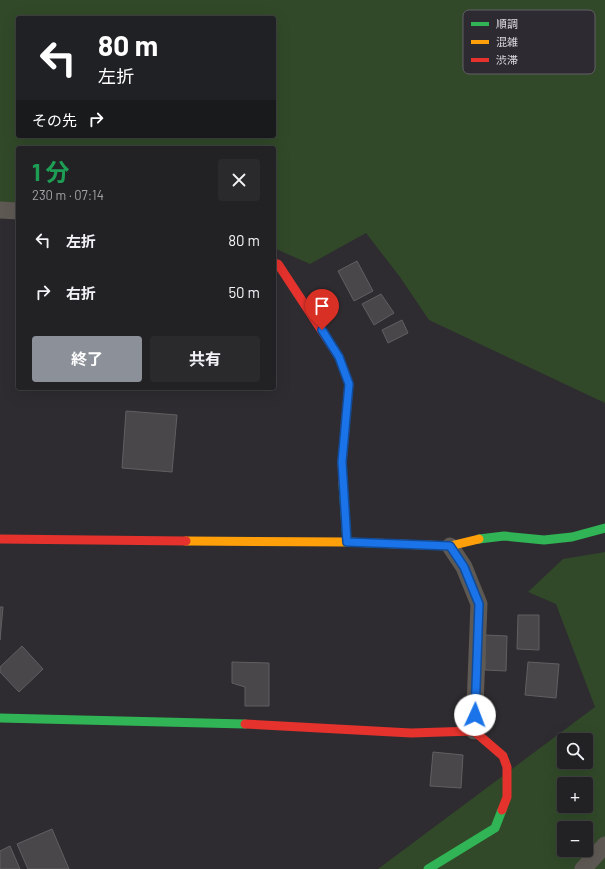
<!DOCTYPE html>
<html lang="ja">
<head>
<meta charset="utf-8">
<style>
	body { margin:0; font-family:Barlow,"Noto Sans JP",sans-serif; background:#2a292c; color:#f1f3f6; height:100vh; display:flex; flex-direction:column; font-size:15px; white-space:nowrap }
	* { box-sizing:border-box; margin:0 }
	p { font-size:13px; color:#a2a3a6 }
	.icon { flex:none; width:22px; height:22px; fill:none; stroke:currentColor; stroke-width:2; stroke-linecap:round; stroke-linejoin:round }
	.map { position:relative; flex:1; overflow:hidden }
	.sheet { position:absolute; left:16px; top:146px; width:260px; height:244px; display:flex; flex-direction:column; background:#222124; border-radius:4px; box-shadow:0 4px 16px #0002,0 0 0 1px #3f3e41 }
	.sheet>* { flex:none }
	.hud { position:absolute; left:16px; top:16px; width:260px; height:122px; border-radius:4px; box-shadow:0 4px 16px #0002,0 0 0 1px #3f3e41; background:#202124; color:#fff; overflow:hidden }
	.controls { position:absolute; left:557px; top:733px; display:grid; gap:8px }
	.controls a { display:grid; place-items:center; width:36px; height:36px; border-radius:4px; background:#222124; box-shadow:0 4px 16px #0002,0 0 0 1px #3f3e41; font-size:20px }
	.pin { position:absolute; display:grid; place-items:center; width:34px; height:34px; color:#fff; margin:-41px -17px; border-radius:50% 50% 50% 0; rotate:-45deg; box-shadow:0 0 4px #0007 }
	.pin .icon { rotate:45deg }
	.me { position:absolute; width:44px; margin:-22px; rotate:2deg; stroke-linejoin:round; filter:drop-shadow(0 0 3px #0008) }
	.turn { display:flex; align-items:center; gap:14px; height:84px; padding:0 16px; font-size:18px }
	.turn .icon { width:52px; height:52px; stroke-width:2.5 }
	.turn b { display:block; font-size:28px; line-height:34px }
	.then { display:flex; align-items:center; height:38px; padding:0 16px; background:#0003; gap:8px; font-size:15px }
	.round { display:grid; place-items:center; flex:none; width:42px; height:42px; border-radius:4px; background:#2a292c }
	.summary { display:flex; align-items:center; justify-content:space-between; height:68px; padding:0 16px }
	h1 { font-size:24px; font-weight:700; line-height:30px; color:#1e9e55 }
	.cta { display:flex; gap:8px; margin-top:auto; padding:8px 16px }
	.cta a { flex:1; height:46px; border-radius:4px; background:#8c9099; color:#fff; font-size:16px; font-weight:700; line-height:46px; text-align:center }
	.cta a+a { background:#2a292c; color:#f1f3f6 }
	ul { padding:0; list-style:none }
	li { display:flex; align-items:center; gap:12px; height:52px; padding:0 16px }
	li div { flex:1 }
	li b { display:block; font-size:15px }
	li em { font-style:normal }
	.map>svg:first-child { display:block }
</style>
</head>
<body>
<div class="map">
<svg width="605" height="869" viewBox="0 0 605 869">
	<rect width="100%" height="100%" fill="#2e2c30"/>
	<!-- green -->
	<path fill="#314929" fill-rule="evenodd" d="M0,0H605V403L429,320L400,277L366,233L310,264L274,248V148H18V204L0,205ZM18,18H274V136H18Z
		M605,552V869H378L595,707L556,604L528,592L563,559ZM564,740H586V762H564ZM564,784H586V806H564ZM564,828H586V850H564Z"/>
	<!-- building -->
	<path fill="#49474a" stroke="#625f62" d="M357,261L373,291L354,301L338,271Z
		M381,294L394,313L374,325L362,304Z
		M402,320L408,333L388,343L382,330Z
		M126,411L177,415L172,472L122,468Z
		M0,607H3L0,640Z
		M518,615H539V650L517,649Z
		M485,635L507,636L506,671L485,670Z
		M22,646L43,669L19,692L0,672V667Z
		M232,662L269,663V706H245V687L232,683Z
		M528,662L559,664L556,698L525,695Z
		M433,752L463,755L461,788L430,786Z
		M52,829L69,869H28L17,844Z
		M10,846L20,869H0V851Z"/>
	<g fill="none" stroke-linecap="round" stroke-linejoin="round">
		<!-- street -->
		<path stroke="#5f5954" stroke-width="17" d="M0,210L18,211
			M450,546L464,567L479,604L474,731
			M583,869L605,845"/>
		<!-- fast -->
		<path stroke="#30b455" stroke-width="9" d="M343,484L347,542
			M479,539L504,536L544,540L572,537L605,528
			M0,718L245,724
			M428,869L495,828L502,810"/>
		<!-- slow -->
		<path stroke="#ff9f0a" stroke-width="9" d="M186,541L347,542L450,546L479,539"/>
		<!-- jam -->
		<path stroke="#e5322d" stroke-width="9" d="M274,263L278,264L339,357L349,384L342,462L343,484
			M0,539L186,541
			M245,724L411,733L474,731L503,756L507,767V797L502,810"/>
	</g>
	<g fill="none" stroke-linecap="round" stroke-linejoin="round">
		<!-- route casing -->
		<g stroke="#114b97" stroke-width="10">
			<path id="route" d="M322,330L339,357L349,384L342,462L347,542L450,546L464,567L479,604L475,715"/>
		</g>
		<!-- route -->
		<use href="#route" stroke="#1a73e8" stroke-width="7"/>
	</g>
	<!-- legend -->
	<rect x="463" y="10" width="132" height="64" rx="6" fill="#2e2a32" stroke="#625f66" stroke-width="1"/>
	<rect x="471" y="22" width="18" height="4" fill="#30b455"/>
	<rect x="471" y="40" width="18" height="4" fill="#ff9f0a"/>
	<rect x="471" y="58" width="18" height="4" fill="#e5322d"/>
	<g font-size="11" fill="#dcdade">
		<text x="496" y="28">順調</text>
		<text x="496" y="46">混雑</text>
		<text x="496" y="64">渋滞</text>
	</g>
</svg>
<div class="controls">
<a><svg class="icon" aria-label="search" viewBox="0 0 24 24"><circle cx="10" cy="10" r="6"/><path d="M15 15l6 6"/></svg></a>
<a>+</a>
<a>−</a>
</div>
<div class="pin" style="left:322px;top:330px;background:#d93025"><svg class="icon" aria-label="arrive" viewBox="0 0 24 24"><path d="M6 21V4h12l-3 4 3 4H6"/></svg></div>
<svg class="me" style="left:475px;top:715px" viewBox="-20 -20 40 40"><circle r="19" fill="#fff"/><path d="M0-13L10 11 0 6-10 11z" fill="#1a73e8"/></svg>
<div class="hud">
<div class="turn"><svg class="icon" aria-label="left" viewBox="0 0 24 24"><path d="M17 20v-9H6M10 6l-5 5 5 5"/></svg><div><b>80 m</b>左折</div></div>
<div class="then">その先<svg class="icon" aria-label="right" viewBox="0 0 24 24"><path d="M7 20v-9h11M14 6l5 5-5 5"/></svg></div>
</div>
<section class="sheet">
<div class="summary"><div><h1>1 分</h1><p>230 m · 07:14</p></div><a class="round"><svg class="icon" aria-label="close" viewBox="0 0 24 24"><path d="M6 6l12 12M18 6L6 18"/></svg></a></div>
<ul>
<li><svg class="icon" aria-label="left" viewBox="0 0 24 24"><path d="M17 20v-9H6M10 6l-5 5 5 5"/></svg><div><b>左折</b></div><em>80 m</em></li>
<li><svg class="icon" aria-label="right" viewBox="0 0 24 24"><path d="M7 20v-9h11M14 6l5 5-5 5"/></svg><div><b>右折</b></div><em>50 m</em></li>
</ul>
<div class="cta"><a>終了</a><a>共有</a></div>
</section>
</div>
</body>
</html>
